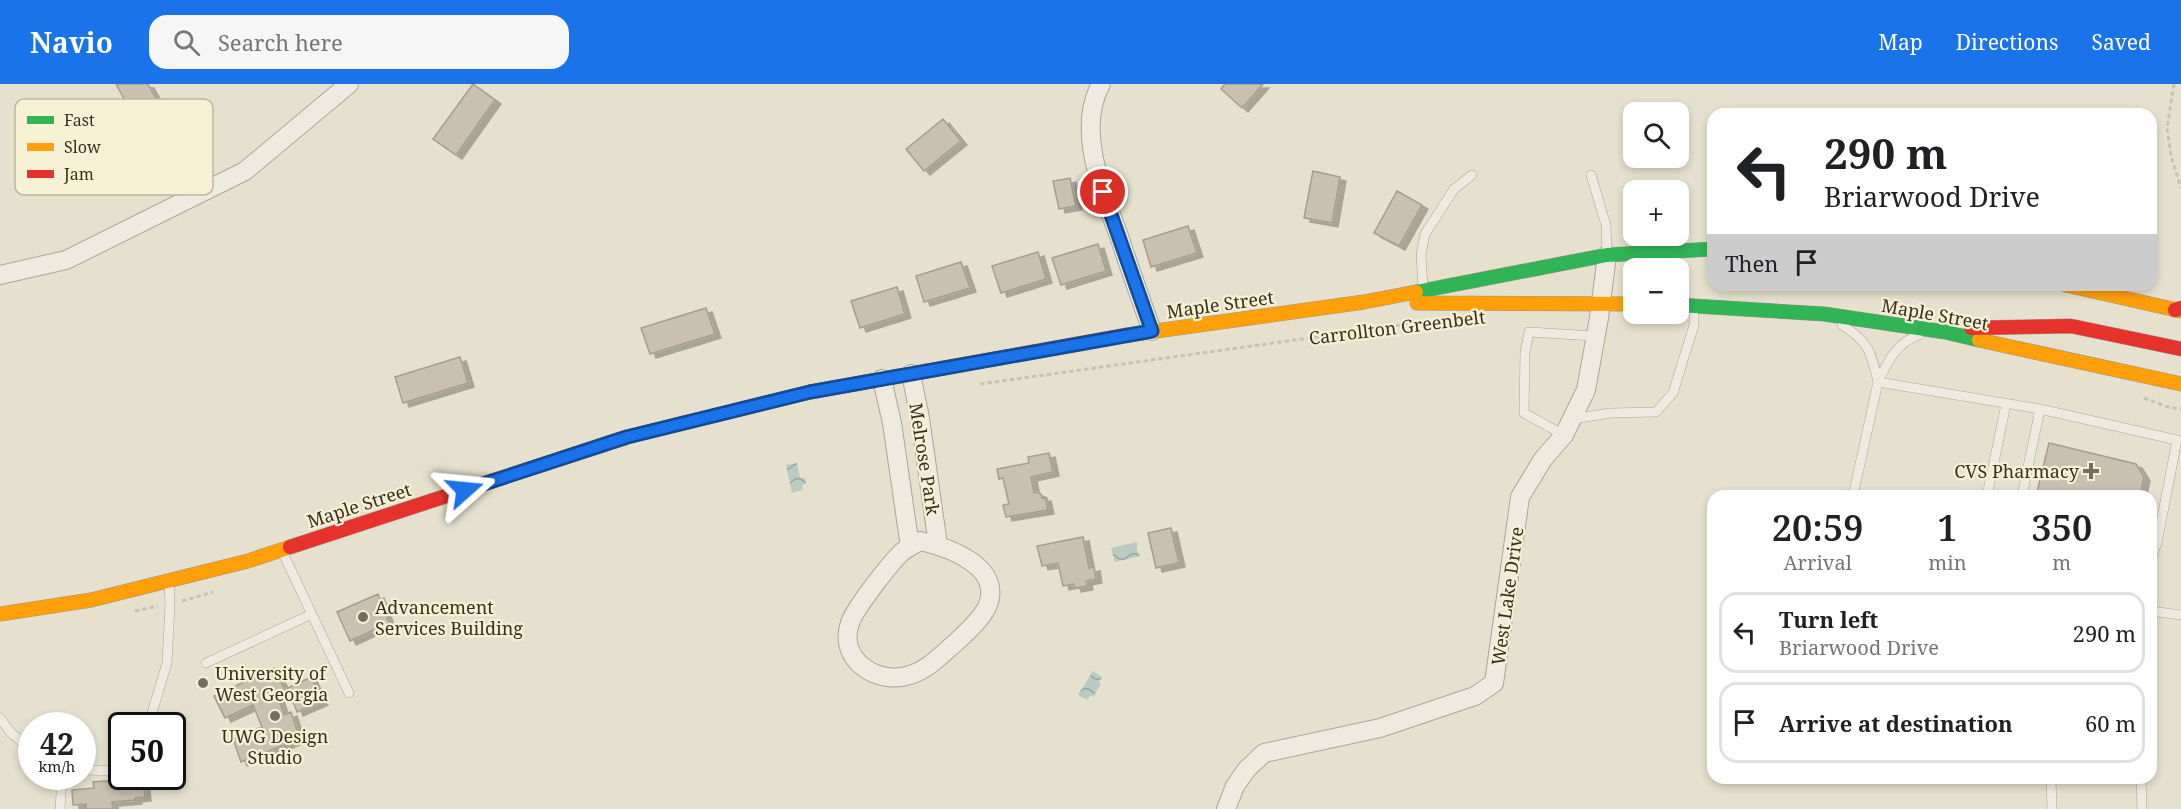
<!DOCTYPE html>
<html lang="en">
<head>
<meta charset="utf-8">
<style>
	body { margin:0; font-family:"Noto Serif",serif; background:#f6f6f6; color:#202124; height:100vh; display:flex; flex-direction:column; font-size:22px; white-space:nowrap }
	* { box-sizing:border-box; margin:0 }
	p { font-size:20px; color:#757577 }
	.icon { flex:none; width:33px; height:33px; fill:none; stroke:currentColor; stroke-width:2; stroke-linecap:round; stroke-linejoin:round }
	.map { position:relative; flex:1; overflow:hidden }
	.sheet { position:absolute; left:1707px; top:406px; width:450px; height:294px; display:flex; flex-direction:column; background:#fff; border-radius:18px; box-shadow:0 3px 9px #0003 }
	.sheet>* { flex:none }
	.hud { position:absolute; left:1707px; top:24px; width:450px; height:183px; border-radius:18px; box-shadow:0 3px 9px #0003; background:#fff; color:#202124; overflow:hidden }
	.fabs { position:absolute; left:1623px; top:18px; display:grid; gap:12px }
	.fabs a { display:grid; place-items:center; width:66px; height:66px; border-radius:12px; background:#fff; box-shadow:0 3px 9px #0003; font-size:30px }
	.speed { position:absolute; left:18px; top:628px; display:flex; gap:12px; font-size:30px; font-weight:700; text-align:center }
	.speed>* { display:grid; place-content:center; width:78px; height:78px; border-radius:50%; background:#fff; box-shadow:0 3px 9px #0003; line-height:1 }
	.speed small { font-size:15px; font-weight:400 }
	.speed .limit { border:3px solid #111; border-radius:9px; background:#fff; color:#111 }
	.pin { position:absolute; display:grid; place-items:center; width:51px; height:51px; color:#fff; margin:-26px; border:3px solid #fff; border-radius:50%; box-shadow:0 2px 6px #0007 }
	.me { position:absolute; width:66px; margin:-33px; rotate:72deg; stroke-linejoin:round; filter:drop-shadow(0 0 4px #0008) }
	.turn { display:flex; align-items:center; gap:21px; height:126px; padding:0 18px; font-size:27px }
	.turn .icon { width:78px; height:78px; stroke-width:2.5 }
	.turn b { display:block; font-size:42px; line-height:51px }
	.then { display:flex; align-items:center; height:57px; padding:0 18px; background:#0003; gap:12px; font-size:22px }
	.eta { display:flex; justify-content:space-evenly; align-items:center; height:102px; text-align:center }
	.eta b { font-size:36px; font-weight:600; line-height:42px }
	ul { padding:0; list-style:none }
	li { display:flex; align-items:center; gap:18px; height:81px; margin:0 12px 9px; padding:0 6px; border:3px solid #e0e0e0; border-radius:18px }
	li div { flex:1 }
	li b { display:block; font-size:22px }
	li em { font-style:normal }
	header { display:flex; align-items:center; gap:36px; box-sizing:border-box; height:84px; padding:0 30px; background:#1a73e8; color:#fff }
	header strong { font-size:28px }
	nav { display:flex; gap:33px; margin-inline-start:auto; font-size:21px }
	.search { width:420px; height:54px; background:#f6f6f6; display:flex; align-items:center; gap:15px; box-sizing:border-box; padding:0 21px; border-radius:18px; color:#757577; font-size:22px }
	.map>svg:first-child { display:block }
</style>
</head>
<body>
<header>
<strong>Navio</strong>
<div class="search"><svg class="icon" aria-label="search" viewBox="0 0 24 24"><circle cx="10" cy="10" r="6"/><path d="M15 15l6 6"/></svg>Search here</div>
<nav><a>Map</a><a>Directions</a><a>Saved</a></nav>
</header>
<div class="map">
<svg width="2181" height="725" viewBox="0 0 2181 725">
	<defs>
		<pattern id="water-waves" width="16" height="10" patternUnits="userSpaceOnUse" patternTransform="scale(1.5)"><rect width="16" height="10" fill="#bacbc2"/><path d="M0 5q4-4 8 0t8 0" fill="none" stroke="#98a59d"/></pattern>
		<filter id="shadow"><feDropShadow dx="6" dy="4" stdDeviation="0" flood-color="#0004"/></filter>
	</defs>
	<rect width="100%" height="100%" fill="#e5e1ce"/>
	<!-- water -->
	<path fill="url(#water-waves)" d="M797,379L800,394L804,393L806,399L802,401L803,406L792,409L786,381Z
		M1137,458V466L1140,472L1115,478L1111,464Z
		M1093,587L1102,593L1099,598L1101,600L1093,613L1091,611L1087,616L1078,611Z"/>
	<!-- building -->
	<path fill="#c9c0af" stroke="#a69d8d" stroke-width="1.5" filter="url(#shadow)" d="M116,0H148L159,20L134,33Z
		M473,0L495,16L456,71L433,55Z
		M1225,0H1263L1242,24L1221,5Z
		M943,35L961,57L924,87L906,65Z
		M1313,87L1340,93L1332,139L1304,134Z
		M1070,94L1076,122L1059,125L1053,97Z
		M1397,107L1422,121L1399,162L1374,149Z
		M1188,142L1197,169L1151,183L1143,156Z
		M1098,160L1106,187L1061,201L1052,174Z
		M1038,168L1046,195L1001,209L992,182Z
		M961,178L970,204L924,218L916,192Z
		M897,203L905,230L860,244L851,217Z
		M706,224L715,250L650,270L641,244Z
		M460,273L468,299L403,319L395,293Z
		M2049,359L2136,380L2144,393L2140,412H2036Z
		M1049,369L1053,388L1031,393L1034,409L1037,408L1041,410L1042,414L1045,413L1048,426L1006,433L1003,421L1009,420L1003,394L999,395L997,385L1029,379L1028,373Z
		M1171,444L1179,479L1156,484L1148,449Z
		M1083,453L1089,484L1094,483L1096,495L1086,497L1087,502L1075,504L1074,500L1063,502L1058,479L1042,482L1037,462Z
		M378,510L389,539L350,557L337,528Z
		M274,584L285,606L277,610L284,631L291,628L298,649L292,652L294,657L241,678L233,655L262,643L253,621L225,634L214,612Z
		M311,593L322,617L297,628L288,604Z
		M143,694L145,713L135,714L136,716L112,718L113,725H86V720L73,721L72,706L94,704L93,698Z"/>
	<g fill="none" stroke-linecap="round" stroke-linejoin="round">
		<!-- lane casing -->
		<g stroke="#aba697" stroke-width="10">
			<path id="lane" d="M1591,91L1606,141L1607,170
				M1423,204L1421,171L1425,150L1454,105L1472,91
				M1842,241C1869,258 1871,268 1878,298C1888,277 1896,259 1919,251
				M1572,335L1611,329L1656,328L1673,309L1694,241V223
				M1564,351L1524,329L1525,269L1529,248L1595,252
				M1853,412L1878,298L2040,325L2177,356L2157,459L2151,475
				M1987,412L2006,320
				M2022,412L2040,325
				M282,467L349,609
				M2151,527L2181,531
				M206,579L312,530
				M0,634L11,649L32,666
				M148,642L167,579L170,520L169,498
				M82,686L118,687L122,683
				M2051,694L2052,725
				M2141,694L2142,725
				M60,725L62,693"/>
		</g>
		<!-- street casing -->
		<g stroke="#aba697" stroke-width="20">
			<path id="street" d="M1101,0C1075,47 1104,110 1120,155C1130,186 1141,216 1152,247
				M0,191L66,176L245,87L349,0
				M911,290L920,334L938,461
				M882,295L892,339L910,463
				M920,457C948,463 1005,483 987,523C980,537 965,550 954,560C940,572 927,586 910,591C877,602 837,575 850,539C855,524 889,481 901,469C906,464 914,461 920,457Z
				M1226,725L1235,702L1247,685L1264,669L1380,644L1475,612L1494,599L1520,413L1543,375L1564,351L1586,306L1599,234L1607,171"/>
		</g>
		<!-- fast casing -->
		<g stroke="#9a9587" stroke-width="15">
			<path id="fast" d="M1416,208L1607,171L1713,165
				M1678,221L1824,230L1945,248L1979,256"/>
		</g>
		<!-- slow casing -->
		<g stroke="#9a9587" stroke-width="15">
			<path id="slow" d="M2066,201L2181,227
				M1417,219L1634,220
				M1127,251L1364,218L1416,208
				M1979,256L2181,300
				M492,397L627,353L717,331
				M0,530L91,516L248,477L290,463"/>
		</g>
		<!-- jam casing -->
		<g stroke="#9a9587" stroke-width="15">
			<path id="jam" d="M2175,226L2181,224
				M1971,244L2071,242L2181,265
				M717,331L810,308L1127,251
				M290,463L492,397"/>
		</g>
		<!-- path -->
		<path stroke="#c6c2b7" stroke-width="3" stroke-dasharray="4.5 3" stroke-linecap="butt" d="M2174,0L2167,44L2171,72L2181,104
			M1644,237L1670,239
			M980,300L1416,239
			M2144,314L2168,323L2181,325
			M182,517L213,508
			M135,527L158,522"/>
		<!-- lane -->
		<use href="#lane" stroke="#eeeae0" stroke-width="9"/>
		<!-- street -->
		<use href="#street" stroke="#eeeae0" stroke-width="18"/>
		<!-- fast -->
		<use href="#fast" stroke="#30b455" stroke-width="14"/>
		<!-- slow -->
		<use href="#slow" stroke="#ff9f0a" stroke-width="14"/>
		<!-- jam -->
		<use href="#jam" stroke="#e5322d" stroke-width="14"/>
	</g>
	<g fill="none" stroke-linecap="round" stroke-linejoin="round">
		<!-- route casing -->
		<g stroke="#114b97" stroke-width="15">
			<path id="route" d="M465,406L627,353L810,308L1152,247L1103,108"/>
		</g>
		<!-- route -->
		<use href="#route" stroke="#1a73e8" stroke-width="10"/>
	</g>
	<!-- markers -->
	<g fill="#766d5c" stroke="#f6f0d5" stroke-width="2">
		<path d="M2088 378h6v6h6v6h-6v6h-6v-6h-6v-6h6z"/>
		<circle cx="363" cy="533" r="6"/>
		<circle cx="203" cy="599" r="6"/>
		<circle cx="275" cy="632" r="6"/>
	</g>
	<g text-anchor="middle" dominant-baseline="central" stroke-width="4.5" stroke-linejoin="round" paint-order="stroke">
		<!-- street labels -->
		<g font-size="18" fill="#3a2f1f" stroke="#f6f0d5">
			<text transform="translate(1220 220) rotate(-8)">Maple Street</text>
			<text transform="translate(1935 230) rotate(10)">Maple Street</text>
			<text transform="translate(1397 243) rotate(-7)">Carrollton Greenbelt</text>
			<text transform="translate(925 375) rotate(81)">Melrose Park</text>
			<text transform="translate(359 421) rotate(-18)">Maple Street</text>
			<text transform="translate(1507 512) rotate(-82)">West Lake Drive</text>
		</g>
		<!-- poi labels -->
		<g font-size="18" fill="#3a2f1f" stroke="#f6f0d5" text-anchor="start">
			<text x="2079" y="387" text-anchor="end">CVS Pharmacy</text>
			<text x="375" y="523">Advancement<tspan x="375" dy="21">Services Building</tspan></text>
			<text x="215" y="589">University of<tspan x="215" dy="21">West Georgia</tspan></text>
			<text x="275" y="652" text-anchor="middle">UWG Design<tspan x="275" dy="21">Studio</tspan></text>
		</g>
	</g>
	<!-- legend -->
	<rect x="15" y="15" width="198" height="96" rx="9" fill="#f6f0d5" stroke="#beb69e" stroke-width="1.5"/>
	<rect x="27" y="32" width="27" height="8" fill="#30b455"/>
	<rect x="27" y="59" width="27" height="8" fill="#ff9f0a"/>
	<rect x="27" y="86" width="27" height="8" fill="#e5322d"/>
	<g font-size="16" fill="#3a2f1f">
		<text x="64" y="42">Fast</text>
		<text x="64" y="69">Slow</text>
		<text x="64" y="96">Jam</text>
	</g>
</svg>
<div class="fabs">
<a><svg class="icon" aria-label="search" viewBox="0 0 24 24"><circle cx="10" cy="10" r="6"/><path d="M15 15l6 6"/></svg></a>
<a>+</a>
<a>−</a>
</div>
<div class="speed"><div>42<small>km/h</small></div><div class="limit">50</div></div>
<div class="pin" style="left:1103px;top:108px;background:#d93025"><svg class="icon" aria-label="arrive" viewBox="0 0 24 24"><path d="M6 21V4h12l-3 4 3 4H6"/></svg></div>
<svg class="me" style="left:465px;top:406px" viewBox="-20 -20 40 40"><path d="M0-17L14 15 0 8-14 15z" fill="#1a73e8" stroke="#fff" stroke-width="4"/></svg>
<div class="hud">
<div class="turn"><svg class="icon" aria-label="left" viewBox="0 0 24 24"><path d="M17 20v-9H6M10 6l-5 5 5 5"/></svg><div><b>290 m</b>Briarwood Drive</div></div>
<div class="then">Then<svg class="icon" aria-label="arrive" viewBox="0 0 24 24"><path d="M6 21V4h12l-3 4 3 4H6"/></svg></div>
</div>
<section class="sheet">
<div class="eta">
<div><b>20:59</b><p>Arrival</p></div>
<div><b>1</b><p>min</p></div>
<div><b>350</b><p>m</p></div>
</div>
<ul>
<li><svg class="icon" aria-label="left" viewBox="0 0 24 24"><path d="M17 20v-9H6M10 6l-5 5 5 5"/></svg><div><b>Turn left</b><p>Briarwood Drive</p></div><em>290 m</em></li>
<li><svg class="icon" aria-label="arrive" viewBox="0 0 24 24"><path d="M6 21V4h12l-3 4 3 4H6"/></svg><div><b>Arrive at destination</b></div><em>60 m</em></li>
</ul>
</section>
</div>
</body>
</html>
